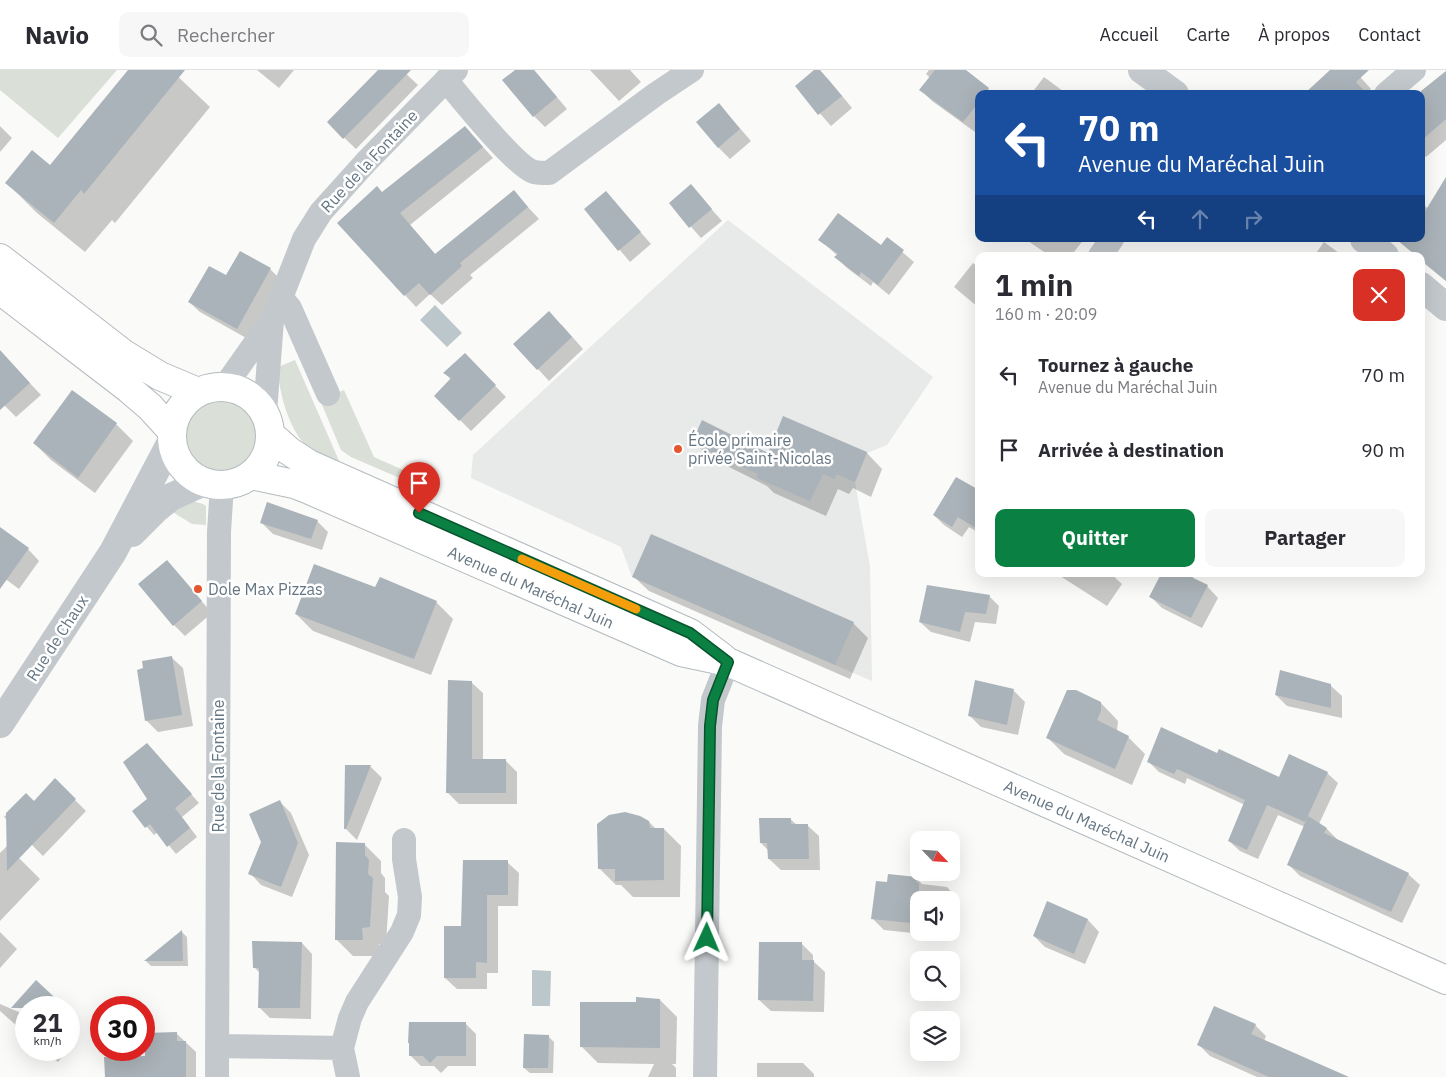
<!DOCTYPE html>
<html lang="fr">
<head>
<meta charset="utf-8">
<style>
	body { margin:0; font-family:"IBM Plex Sans",sans-serif; background:#f7f7f7; color:#2b2b33; height:100vh; display:flex; flex-direction:column; font-size:19px; white-space:nowrap }
	* { box-sizing:border-box; margin:0 }
	p { font-size:16px; color:#7c7c81 }
	.icon { flex:none; width:28px; height:28px; fill:none; stroke:currentColor; stroke-width:2; stroke-linecap:round; stroke-linejoin:round }
	.map { position:relative; flex:1; overflow:hidden }
	.side { position:absolute; left:975px; top:182px; width:450px; height:325px; display:flex; flex-direction:column; background:#fff; border-radius:10px; box-shadow:0 5px 20px #0002 }
	.side>* { flex:none }
	.banner { position:absolute; left:975px; top:20px; width:450px; height:152px; border-radius:10px; box-shadow:0 5px 20px #0002; background:#1a4fa0; color:#fff; overflow:hidden }
	.needle { width:32px; rotate:115deg }
	.controls { position:absolute; left:910px; top:761px; display:grid; gap:10px }
	.controls a { display:grid; place-items:center; width:50px; height:50px; border-radius:10px; background:#fff; box-shadow:0 5px 20px #0002; font-size:25px }
	.speed { position:absolute; left:15px; top:926px; display:flex; gap:10px; font-size:25px; font-weight:700; text-align:center }
	.speed>* { display:grid; place-content:center; width:65px; height:65px; border-radius:50%; background:#fff; box-shadow:0 5px 20px #0002; line-height:1 }
	.speed small { font-size:12px; font-weight:400 }
	.speed .limit { border:8px solid #d22; background:#fff; color:#111 }
	.pin { position:absolute; display:grid; place-items:center; width:42px; height:42px; color:#fff; margin:-51px -21px; border-radius:50% 50% 50% 0; rotate:-45deg; box-shadow:0 0 5px #0007 }
	.pin .icon { rotate:45deg }
	.me { position:absolute; width:55px; margin:-28px; rotate:1deg; stroke-linejoin:round; filter:drop-shadow(0 0 4px #0008) }
	.turn { display:flex; align-items:center; gap:18px; height:105px; padding:0 20px; font-size:22px }
	.turn .icon { width:65px; height:65px; stroke-width:2.5 }
	.turn b { display:block; font-size:35px; line-height:42px }
	.lanes { display:flex; align-items:center; height:48px; padding:0 20px; background:#0003; justify-content:center; gap:25px; direction:ltr }
	.lanes .off { opacity:.35 }
	.round { display:grid; place-items:center; flex:none; width:52px; height:52px; border-radius:10px; background:#f7f7f7 }
	.summary { display:flex; align-items:center; justify-content:space-between; height:85px; padding:0 20px }
	h1 { font-size:30px; font-weight:700; line-height:38px }
	.primary-button { display:flex; gap:10px; margin-top:auto; padding:10px 20px }
	.primary-button a { flex:1; height:58px; border-radius:10px; background:#0b8043; color:#fff; font-size:20px; font-weight:700; line-height:58px; text-align:center }
	.primary-button a+a { background:#f7f7f7; color:#2b2b33 }
	ul { padding:0; list-style:none }
	li { display:flex; align-items:center; gap:15px; height:75px; padding:0 20px }
	li div { flex:1 }
	li b { display:block; font-size:19px }
	li em { font-style:normal }
	header { display:flex; align-items:center; gap:30px; box-sizing:border-box; height:70px; padding:0 25px; background:#fff; border-bottom:1px solid #e1e1e2 }
	header strong { font-size:24px }
	nav { display:flex; gap:28px; margin-inline-start:auto; font-size:18px }
	.search { width:350px; height:45px; background:#f7f7f7; display:flex; align-items:center; gap:12px; box-sizing:border-box; padding:0 18px; border-radius:10px; color:#7c7c81; font-size:19px }
	.map>svg:first-child { display:block }
</style>
</head>
<body>
<header>
<strong>Navio</strong>
<div class="search"><svg class="icon" aria-label="search" viewBox="0 0 24 24"><circle cx="10" cy="10" r="6"/><path d="M15 15l6 6"/></svg>Rechercher</div>
<nav><a>Accueil</a><a>Carte</a><a>À propos</a><a>Contact</a></nav>
</header>
<div class="map">
<svg width="1446" height="1007" viewBox="0 0 1446 1007">
	<rect width="100%" height="100%" fill="#fafaf8"/>
	<!-- built -->
	<path fill="#e8e9e9" d="M728,150L933,307L887,375L867,383L855,412L870,496L872,611L632,507L621,477L471,408L473,385Z"/>
	<!-- green -->
	<path fill="#dadfd7" d="M0,0H117L58,68L0,20Z
		M295,290L340,393C330,389 320,386 311,380C290,365 278,321 278,297Z
		M344,320L374,387L423,409L418,416L351,387L341,380L320,330Z
		M186 366a35 35 0 1 1 70 0a35 35 0 1 1-70 0Z
		M193,431L203,434L206,436V455L192,454L171,441Z"/>
	<!-- water -->
	<path fill="#bbc7cb" d="M435,235L462,263L447,277L420,250Z
		M532,900L551,901L550,936H532Z"/>
	<!-- shadow -->
	<path fill="#0003" d="M129,0H171L210,37L115,153L112,150L85,182L37,143L7,113L50,97Z
		M257,0H294L279,18Z
		M380,0H402L418,15L356,79L328,52Z
		M517,0H534L567,39L545,57L534,46Z
		M590,0H630L641,12L619,31Z
		M816,0H819L829,10L852,38L831,56L797,17Z
		M929,0H964L994,24H979V57L975,62L932,31L921,20L930,8L926,4Z
		M1334,0H1354L1371,19L1366,24H1304Z
		M1044,7L1067,24H1031Z
		M1439,8L1446,15V70L1426,87L1421,82V24H1419Z
		M719,34L751,71L730,89L718,77Z
		M0,56L12,68L0,82Z
		M465,57L493,88L410,155L436,185L514,122L539,149L470,205L473,208L442,235L430,224L416,237L339,153L383,123Z
		M691,116L722,151L701,168L670,133Z
		M606,123L651,174L630,192L586,140Z
		M1421,132L1446,156V211L1421,191V186H1416L1396,169H1421Z
		M887,169L914,192L889,225L873,212L871,216L847,198L836,187L838,186L820,170L881,177Z
		M1025,169H1084L1071,186H1050Z
		M1324,172L1343,186H1314Z
		M241,182L270,199L281,210L248,269L200,242L189,232L226,207Z
		M973,193L979,198V238L954,217Z
		M561,254L583,279L549,311L515,274Z
		M465,285L506,327L471,361L436,326L451,310L445,303Z
		M0,287L14,296L41,325L16,347L0,331Z
		M72,322L116,354L133,371L95,423L51,390L34,373Z
		M784,348L867,383L882,399L871,427L853,418L849,424L838,419L826,446L774,423L767,416L709,387L693,371L768,384Z
		M979,421V463L969,457L962,467L944,455L934,445Z
		M317,451L328,462L322,480L273,464L262,453Z
		M0,459L28,479L39,491L19,519L0,505Z
		M167,492L212,543L185,566L174,555Z
		M1057,504H1111L1122,514L1107,536Z
		M1162,504H1192L1194,510L1207,516L1218,528L1202,558L1162,538L1151,527Z
		M634,507L853,553L868,568L850,609L649,521Z
		M376,519L436,532L453,549L431,605L313,561L296,544Z
		M989,526L999,536L996,554L975,552L970,572L931,562L920,552Z
		M171,587L183,598L193,656L158,662L146,650Z
		M471,612L483,623V690H505L517,702V734H459L447,722Z
		M1330,615L1342,626V648L1287,636L1276,625Z
		M1014,621L1025,632L1018,665L981,657L970,646Z
		M1101,633L1118,651L1117,661L1128,667L1145,684L1132,715L1064,684L1048,668Z
		M155,683L199,733L182,747L197,767L176,784L158,762L154,765L133,741L149,729Z
		M1217,685L1280,708L1327,703L1338,713L1319,754L1327,759L1338,770L1408,804L1420,815L1402,853L1300,806L1288,794L1305,757L1278,745L1258,789L1240,781L1229,771L1245,735L1187,708L1185,714L1159,702L1148,691Z
		M346,696L371,697L382,708L357,770L345,758Z
		M55,710L86,741L43,786L4,747L26,725L34,733Z
		M280,732L291,743L309,785L292,827L261,815L250,803Z
		M790,749L797,755H807L819,766L820,800H781L769,789V781L761,773Z
		M649,752L656,759H664L681,776L680,827H633L621,815H616L599,798Z
		M364,774L381,791V803L385,808V822L389,826L386,874H379V886H353L336,869Z
		M7,776L40,809L0,851V783Z
		M507,792L519,803L518,836H498V903H487V919H457L445,908L463,858Z
		M916,808L922,814L947,817L958,829L954,861H951V830H919V862H922V864L884,860L873,849L888,813Z
		M1048,833L1088,850L1099,862L1085,894L1045,877L1034,866Z
		M0,862L17,879L0,898Z
		M182,862L187,867L188,896H151L146,891Z
		M302,873L312,884L311,949L270,948L259,937L260,903L255,898Z
		M802,874L813,885V891L825,902L824,942L771,941L759,930Z
		M660,930L677,947L676,994H672L676,998V1007H648L654,994L598,993L581,976L638,934Z
		M0,934L26,945V964L0,941Z
		M466,954L476,964V996H448L441,1003L434,996H421L410,985Z
		M1255,955L1266,966L1264,971L1335,1007H1257L1210,986L1199,975Z
		M176,963L196,982V1007H106L146,987Z
		M69,966L75,972L69,980Z
		M548,966L554,972L553,1003H530L524,998Z
		M44,980H68L58,992Z
		M757,993H803L814,1004V1007H757Z"/>
	<!-- building -->
	<path fill="#aab3b9" d="M128,0H185L84,124L81,120L54,153L5,113L32,80L50,95Z
		M378,0H411L343,69L327,52Z
		M515,0H534L557,27L533,47L502,10Z
		M814,0H820L842,26L818,45L795,16Z
		M935,0H966L989,18L985,24H979V32L963,52L919,20Z
		M1330,0H1369L1356,12L1367,24H1304Z
		M1446,1V49L1421,71V21Z
		M719,33L740,59L718,78L696,52Z
		M465,56L483,77L400,143L435,184L514,120L528,137L460,193L462,196L430,225L419,213L404,226L337,153L377,116L382,122Z
		M1446,107V211L1421,190V186H1417L1396,169H1421V148Z
		M691,114L712,139L689,158L669,133Z
		M606,121L641,162L618,181L584,139Z
		M838,143L881,175L887,167L904,180L878,215L861,202L859,206L834,187L838,184L818,170Z
		M240,181L271,198L237,259L188,232L209,196L226,205Z
		M549,241L572,267L537,300L513,274Z
		M0,280L30,313L0,340Z
		M465,283L496,315L459,351L434,326L451,308L443,303Z
		M72,320L117,353L78,408L33,373Z
		M783,346L867,382L855,412L837,404L834,409L823,404L810,431L757,408L758,404L692,372L702,350L768,383Z
		M956,407L979,420V460L958,447L952,457L933,445Z
		M267,432L318,450L311,469L260,453Z
		M0,457L29,478L0,519Z
		M651,464L854,552L835,595L632,507Z
		M167,490L202,531L173,556L138,514Z
		M314,494L375,517L380,507L437,531L414,589L295,544Z
		M1161,504H1185L1208,515L1191,548L1149,527Z
		M927,515L990,525L986,544L965,542L960,562L919,552Z
		M172,586L182,645L145,651L137,600L143,598L142,591Z
		M1280,600L1331,614V638L1275,625Z
		M448,610L472,611V689H506V723H446Z
		M975,610L1014,619L1007,655L968,646Z
		M1067,620H1076L1101,632V641L1097,650L1129,666L1115,699L1046,668Z
		M1161,657L1217,683L1219,679L1279,707L1289,684L1328,702L1305,752L1267,735L1247,780L1228,771L1245,730L1177,699L1174,704L1147,692Z
		M147,673L192,724L175,738L190,758L167,777L150,754L145,758L132,741L147,729L123,692Z
		M345,695H371L346,759H344Z
		M55,708L76,729L7,801L6,743L26,723L34,731Z
		M280,730L298,773L281,817L248,804L261,772L249,744Z
		M625,742L640,746L649,751L650,758H664V810L615,811V799H598L597,754L609,745Z
		M1308,746L1327,758L1324,763L1409,803L1391,842L1287,795Z
		M759,748H791V754H808L809,789H768L767,773H760Z
		M336,772L365,773V785L369,790L368,804L373,808L370,857L362,858L363,870H335Z
		M463,790H508V825H487V893L476,892V908H444V856H461Z
		M888,804L917,807L916,812L919,813V847H911V853L871,849L876,811L887,812Z
		M1047,831L1088,849L1074,884L1033,866Z
		M182,860L183,891H144Z
		M252,871L302,872L300,938H258L259,898H253Z
		M759,872H802V890H814L813,931L758,930Z
		M36,910L66,938H11Z
		M636,927L660,929V978L580,977V932H636Z
		M1214,936L1256,954L1251,964L1349,1007H1269L1197,975Z
		M409,952H466V986H437L430,993L423,986H409V973H408Z
		M177,962V971H186V1007H105L104,987L145,986L144,963Z
		M524,964L549,965L548,998H523Z"/>
	<g fill="none" stroke-linecap="round" stroke-linejoin="round">
		<!-- secondary casing -->
		<g stroke="#b3babf" stroke-width="30">
			<path id="secondary" d="M0,188L124,284L160,306L198,322
				M0,220L129,319L150,337L172,361
				M172 366a49 49 0 1 1 98 0a49 49 0 1 1-98 0Z
				M271,365L289,381L309,394L690,563L723,588
				M251,405L294,414L307,419L681,582L728,592L1446,910"/>
		</g>
		<!-- minor -->
		<path stroke="#c3c8cc" stroke-width="24" d="M446,10C460,27 516,97 534,102C538,103 545,103 549,103L656,24L692,0
			M1386,24L1414,0
			M1100,186L1112,169
			M281,227L290,238L328,324
			M225,316L273,248L304,169L321,142L366,92L456,0
			M265,342L272,250
			M217,976L342,978L348,1007
			M342,978L350,948L357,932L402,862L409,845L410,827L404,789V770
			M217,1007L219,462L222,415
			M705,1007L710,656L713,630L728,592"/>
		<!-- tertiary -->
		<path stroke="#c3c8cc" stroke-width="28" d="M1142,0L1175,24
			M1364,169L1385,186
			M1421,216L1446,237
			M132,463L155,440L171,427L204,412
			M0,654L113,482L172,370"/>
		<!-- secondary -->
		<use href="#secondary" stroke="#fff" stroke-width="28"/>
	</g>
	<g fill="none" stroke-linecap="round" stroke-linejoin="round">
		<!-- route casing -->
		<g stroke="#07532c" stroke-width="12">
			<path id="route" d="M419,443L690,563L728,592L713,630L710,656L707,868"/>
		</g>
		<!-- route -->
		<use href="#route" stroke="#0b8043" stroke-width="9"/>
		<!-- slow -->
		<path stroke="#f59e0b" stroke-width="9" d="M522,489L636,539"/>
	</g>
	<!-- markers -->
	<g fill="#e4572e" stroke="#fff" stroke-width="2">
		<circle cx="678" cy="379" r="5"/>
		<circle cx="198" cy="519" r="5"/>
	</g>
	<g text-anchor="middle" dominant-baseline="central" stroke-width="5" stroke-linejoin="round" paint-order="stroke">
		<!-- street labels -->
		<g font-size="16" fill="#657683" stroke="#fff">
			<text transform="translate(369 91) rotate(-47)">Rue de la Fontaine</text>
			<text transform="translate(531 517) rotate(24)">Avenue du Maréchal Juin</text>
			<text transform="translate(57 568) rotate(-57)">Rue de Chaux</text>
			<text transform="translate(218 696) rotate(-90)">Rue de la Fontaine</text>
			<text transform="translate(1087 751) rotate(24)">Avenue du Maréchal Juin</text>
		</g>
		<!-- poi labels -->
		<g font-size="16" fill="#657683" stroke="#fff" text-anchor="start">
			<text x="688" y="370">École primaire<tspan x="688" dy="18">privée Saint-Nicolas</tspan></text>
			<text x="208" y="519">Dole Max Pizzas</text>
		</g>
	</g>
</svg>
<div class="controls">
<a><svg class="needle" viewBox="-14 -14 28 28"><path d="M0-13l5 13h-10z" fill="#e53935"/><path d="M0 13l5-13h-10z" fill="#7c7c81"/></svg></a>
<a><svg class="icon" aria-label="sound" viewBox="0 0 24 24"><path d="M4 9h4l5-4v14l-5-4H4zM17 9q2 3 0 6"/></svg></a>
<a><svg class="icon" aria-label="search" viewBox="0 0 24 24"><circle cx="10" cy="10" r="6"/><path d="M15 15l6 6"/></svg></a>
<a><svg class="icon" aria-label="layers" viewBox="0 0 24 24"><path d="M12 4l9 5-9 5-9-5zM3 14l9 5 9-5"/></svg></a>
</div>
<div class="speed"><div>21<small>km/h</small></div><div class="limit">30</div></div>
<div class="pin" style="left:419px;top:443px;background:#d93025"><svg class="icon" aria-label="arrive" viewBox="0 0 24 24"><path d="M6 21V4h12l-3 4 3 4H6"/></svg></div>
<svg class="me" style="left:707px;top:868px" viewBox="-20 -20 40 40"><path d="M0-17L14 15 0 8-14 15z" fill="#0b8043" stroke="#fff" stroke-width="4"/></svg>
<div class="banner">
<div class="turn"><svg class="icon" aria-label="left" viewBox="0 0 24 24"><path d="M17 20v-9H6M10 6l-5 5 5 5"/></svg><div><b>70 m</b>Avenue du Maréchal Juin</div></div>
<div class="lanes"><svg class="icon" aria-label="left" viewBox="0 0 24 24"><path d="M17 20v-9H6M10 6l-5 5 5 5"/></svg><svg class="icon off" aria-label="ahead" viewBox="0 0 24 24"><path d="M12 20V5M6 11l6-6 6 6"/></svg><svg class="icon off" aria-label="right" viewBox="0 0 24 24"><path d="M7 20v-9h11M14 6l5 5-5 5"/></svg></div>
</div>
<section class="side">
<div class="summary"><div><h1>1 min</h1><p>160 m · 20:09</p></div><a class="round" style="background:#d93025;color:#fff"><svg class="icon" aria-label="close" viewBox="0 0 24 24"><path d="M6 6l12 12M18 6L6 18"/></svg></a></div>
<ul>
<li><svg class="icon" aria-label="left" viewBox="0 0 24 24"><path d="M17 20v-9H6M10 6l-5 5 5 5"/></svg><div><b>Tournez à gauche</b><p>Avenue du Maréchal Juin</p></div><em>70 m</em></li>
<li><svg class="icon" aria-label="arrive" viewBox="0 0 24 24"><path d="M6 21V4h12l-3 4 3 4H6"/></svg><div><b>Arrivée à destination</b></div><em>90 m</em></li>
</ul>
<div class="primary-button"><a>Quitter</a><a>Partager</a></div>
</section>
</div>
</body>
</html>
